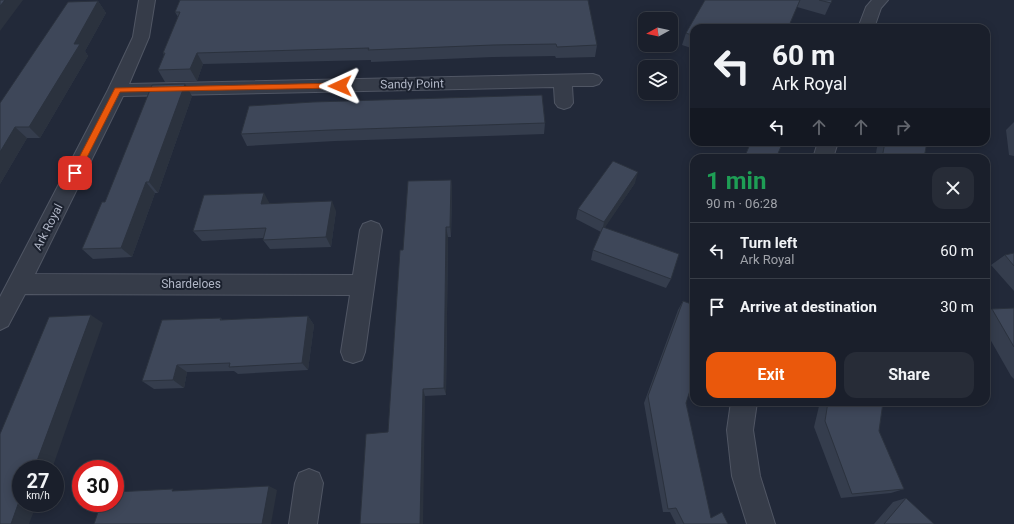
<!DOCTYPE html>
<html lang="en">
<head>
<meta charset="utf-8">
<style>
	body { margin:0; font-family:Roboto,sans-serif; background:#272c37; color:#f1f3f6; height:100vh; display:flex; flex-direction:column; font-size:15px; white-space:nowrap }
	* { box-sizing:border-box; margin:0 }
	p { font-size:13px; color:#9fa2a9 }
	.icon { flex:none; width:22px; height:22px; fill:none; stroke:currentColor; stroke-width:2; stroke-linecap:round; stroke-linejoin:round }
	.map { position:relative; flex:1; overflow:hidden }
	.drawer { position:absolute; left:690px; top:154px; width:300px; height:252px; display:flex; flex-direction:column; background:#1a1f2b; border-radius:12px; box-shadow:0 2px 10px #0003,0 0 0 1px #383d47 }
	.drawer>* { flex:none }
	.guide { position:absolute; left:690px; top:24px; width:300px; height:122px; border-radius:12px; box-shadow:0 2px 10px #0003,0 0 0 1px #383d47; background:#1a1f2b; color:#f1f3f6; overflow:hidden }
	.needle { width:26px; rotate:262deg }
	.buttons { position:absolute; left:638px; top:12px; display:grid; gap:8px }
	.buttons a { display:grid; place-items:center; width:40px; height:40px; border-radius:8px; background:#1a1f2b; box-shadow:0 2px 10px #0003,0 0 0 1px #383d47; font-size:20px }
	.speed { position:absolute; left:12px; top:460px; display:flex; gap:8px; font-size:20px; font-weight:700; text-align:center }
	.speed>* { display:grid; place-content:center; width:52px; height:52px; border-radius:50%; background:#1a1f2b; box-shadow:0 2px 10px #0003,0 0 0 1px #383d47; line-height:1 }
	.speed small { font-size:10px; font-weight:400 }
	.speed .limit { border:6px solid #d22; background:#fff; color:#111 }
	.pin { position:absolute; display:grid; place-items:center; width:34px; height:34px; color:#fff; margin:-17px; border-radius:8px; box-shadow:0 2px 6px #0006 }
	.me { position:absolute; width:44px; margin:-22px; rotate:269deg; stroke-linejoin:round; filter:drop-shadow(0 0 3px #0008) }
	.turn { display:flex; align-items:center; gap:14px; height:84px; padding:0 16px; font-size:18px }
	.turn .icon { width:52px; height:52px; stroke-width:2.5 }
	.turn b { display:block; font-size:28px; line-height:34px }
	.lanes { display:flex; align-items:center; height:38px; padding:0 16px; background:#0003; justify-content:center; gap:20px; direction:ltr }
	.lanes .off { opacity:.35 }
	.round { display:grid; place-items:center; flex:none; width:42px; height:42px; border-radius:12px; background:#272c37 }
	.summary { display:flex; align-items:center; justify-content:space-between; height:68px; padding:0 16px }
	h1 { font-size:24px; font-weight:700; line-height:30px; color:#1e9e55 }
	.action { display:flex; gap:8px; margin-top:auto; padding:8px 16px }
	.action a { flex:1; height:46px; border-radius:12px; background:#ea580c; color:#fff; font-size:16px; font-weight:700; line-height:46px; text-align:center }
	.action a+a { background:#272c37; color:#f1f3f6 }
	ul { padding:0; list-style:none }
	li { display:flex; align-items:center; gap:12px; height:56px; padding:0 16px; border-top:1px solid #383d47 }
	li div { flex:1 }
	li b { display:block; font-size:15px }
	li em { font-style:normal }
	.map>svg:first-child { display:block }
</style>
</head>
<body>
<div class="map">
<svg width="1014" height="524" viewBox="0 0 1014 524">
	<rect width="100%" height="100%" fill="#222939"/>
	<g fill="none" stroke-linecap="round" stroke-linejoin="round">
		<!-- street casing -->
		<g stroke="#505664" stroke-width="2">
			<path id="street" d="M139,0H155L149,37L129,84L593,74L599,76L602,80L599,84L593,86H572L573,103L570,107L564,109L558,107L555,103L554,87L123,96L35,274L353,275L360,230L363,224L371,221L379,224L382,230L365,352L362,360L353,363L344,360L341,352L350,295L25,294L8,326L0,330V297L108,90L133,37Z
				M872,0H888L881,8L874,28H858L866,7Z
				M818,142H838L833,158H813Z
				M731,402H757L753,430L760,476L775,524H747L732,476L727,430Z
				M309,469L319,473L323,483L317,524H289L295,483L299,473Z"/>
		</g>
		<!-- street -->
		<use href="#street" fill="#363c49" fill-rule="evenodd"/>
	</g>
	<!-- wall -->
	<path fill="#353d4d" d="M180,0L597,45L595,57L556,58L555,56L493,57L371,62V60L203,64L197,81L165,82L158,70L164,55L163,53L178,17L175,12Z
		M705,0H832L825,15L797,7L694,28V49L682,45L686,33Z
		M98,1L106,13L85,51L88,56L40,138H27L0,184V103Z
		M192,96L158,193H155L132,257L93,259L82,249L105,202Z
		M249,106L545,123L544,134L335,141L247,146L241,134Z
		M1014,122V156L1009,155L1006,130Z
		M878,142H927L924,158H875Z
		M451,180L452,190L451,237H448L446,395L425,396L388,432Z
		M635,183L604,228L671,279L666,288L591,260L593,250L601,232L576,219L578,209Z
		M270,203L336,211L331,247L270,249L263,240V238L202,241L193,231Z
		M1014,253V291L991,265L1005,255Z
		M683,301L686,403L710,518L722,512L728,524H676L670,512H663L644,403L678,310Z
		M1014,308V379L1011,376L986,332V313L992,309Z
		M308,316L314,325L308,370L238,374L234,371L187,372L184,388L154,389L142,381L221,318L222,320Z
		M820,402H883L879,431L904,489L891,493L841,498L814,427Z
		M906,498L934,524H874L893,502Z"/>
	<!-- shaded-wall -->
	<path fill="#2b323e" d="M5,0H23L0,31V6Z
		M98,1L106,13L85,51L88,56L40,138L29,127L74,44Z
		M197,53L203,64L197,81L190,69Z
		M185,84L192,96L158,193L149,182Z
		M15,127L27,138L0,184V152Z
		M638,172L635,183L602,232L604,222Z
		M451,180L452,190L451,237L450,227Z
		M146,182L155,193L132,257L121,248Z
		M264,193L270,204H261Z
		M332,201L336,211L331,247L326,237Z
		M446,227L448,237L446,395L444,388Z
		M91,315L103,323L52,469H34Z
		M308,316L314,325L308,370L302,363Z
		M177,365L187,372L184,388L173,380Z
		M423,389L425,396L423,524H420Z
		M269,486L277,490L271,524H262Z
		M21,496V503H37L29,524H11Z"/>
	<!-- building -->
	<path fill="#3e4759" stroke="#2b323e" d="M0,0H5L0,6Z
		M180,0H588L597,45L557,47L556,44L493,45L368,50L369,48L197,53L190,69L158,70L165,53H163L180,12H175Z
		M705,0H800L788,28H694V36L686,33Z
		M819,0H832L831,3Z
		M98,1L74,44H80L29,127H15L0,152V103L68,2Z
		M185,84L149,182H146L121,248L82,249L102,202H105L152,85Z
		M542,95L545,123L331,130L241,134L249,106L313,102Z
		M751,142H783L776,158H744Z
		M885,142H927L924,158H882Z
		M613,161L638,172L604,222L578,209Z
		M451,180L450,227H446L444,388L423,389L420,524H360L366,434L388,432L400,250H403L408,181Z
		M264,193L261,204L332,201L326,237L263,240L266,228L193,231L204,195Z
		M603,227L679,254L671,279L593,250Z
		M1014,253V266L1005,255Z
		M683,301L694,305V378L686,403L711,518L722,512L728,524H684L676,508L668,509L648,396Z
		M1014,308V347L992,309Z
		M91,315L34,469H21V496L11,524H0V434L49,317Z
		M308,316L302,363L229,367L230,363L177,365L173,380L142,381L162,320L221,318L220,320Z
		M828,402H883L879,431L904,489L852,494L825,421Z
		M269,486L262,524H94L101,503H115V492L173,489L172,491Z
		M906,498L934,524H884Z"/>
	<!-- route -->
	<path fill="#ea580c" stroke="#983908" d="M340,83L344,86L340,88L120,92L78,175L75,176L71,173L115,88Z"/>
	<g text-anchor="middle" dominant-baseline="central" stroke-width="4" stroke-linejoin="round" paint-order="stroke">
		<!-- street labels -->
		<g font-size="12" fill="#b0b6c6" stroke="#1b212e">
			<text transform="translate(412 84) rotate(-1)">Sandy Point</text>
			<text transform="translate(48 227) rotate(-63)">Ark Royal</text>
			<text x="191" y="284">Shardeloes</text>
		</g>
	</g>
</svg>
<div class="buttons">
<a><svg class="needle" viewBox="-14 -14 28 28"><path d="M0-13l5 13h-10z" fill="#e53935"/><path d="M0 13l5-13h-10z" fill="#9fa2a9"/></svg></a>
<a><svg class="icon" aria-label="layers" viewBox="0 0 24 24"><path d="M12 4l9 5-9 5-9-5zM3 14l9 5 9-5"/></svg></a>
</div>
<div class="speed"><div>27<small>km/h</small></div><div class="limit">30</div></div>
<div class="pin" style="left:75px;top:173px;background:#d93025"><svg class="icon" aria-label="arrive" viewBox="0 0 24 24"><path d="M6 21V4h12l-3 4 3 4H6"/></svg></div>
<svg class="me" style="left:340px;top:86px" viewBox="-20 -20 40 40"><path d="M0-17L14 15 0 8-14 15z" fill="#ea580c" stroke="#fff" stroke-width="4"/></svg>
<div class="guide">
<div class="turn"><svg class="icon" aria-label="left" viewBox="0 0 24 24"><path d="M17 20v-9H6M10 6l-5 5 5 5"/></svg><div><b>60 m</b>Ark Royal</div></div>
<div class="lanes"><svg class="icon" aria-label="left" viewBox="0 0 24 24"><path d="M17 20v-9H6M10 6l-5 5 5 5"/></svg><svg class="icon off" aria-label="ahead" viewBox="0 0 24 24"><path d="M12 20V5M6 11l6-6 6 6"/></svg><svg class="icon off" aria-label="ahead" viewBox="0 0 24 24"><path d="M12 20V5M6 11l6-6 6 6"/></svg><svg class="icon off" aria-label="right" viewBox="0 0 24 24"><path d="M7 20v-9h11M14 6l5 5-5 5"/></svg></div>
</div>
<section class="drawer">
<div class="summary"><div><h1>1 min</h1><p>90 m · 06:28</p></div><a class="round"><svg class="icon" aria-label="close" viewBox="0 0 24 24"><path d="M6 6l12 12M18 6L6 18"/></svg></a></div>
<ul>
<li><svg class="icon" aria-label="left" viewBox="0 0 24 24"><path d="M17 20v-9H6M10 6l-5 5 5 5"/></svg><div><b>Turn left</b><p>Ark Royal</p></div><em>60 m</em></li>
<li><svg class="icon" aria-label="arrive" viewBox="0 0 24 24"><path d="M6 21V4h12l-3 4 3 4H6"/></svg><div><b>Arrive at destination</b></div><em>30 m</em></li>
</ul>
<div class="action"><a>Exit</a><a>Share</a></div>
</section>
</div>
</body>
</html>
